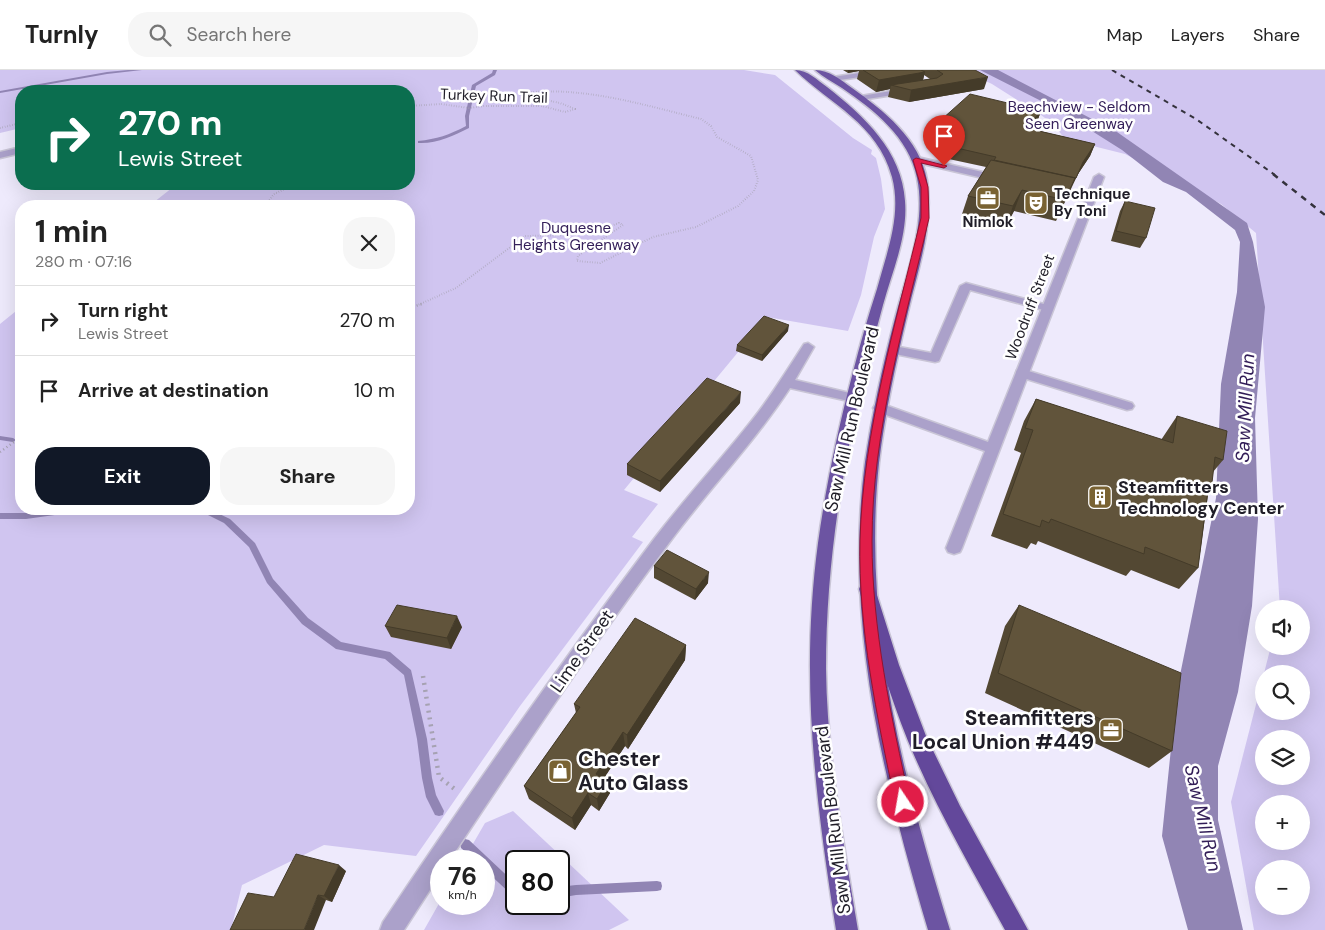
<!DOCTYPE html>
<html lang="en">
<head>
<meta charset="utf-8">
<style>
	body { margin:0; font-family:"DM Sans",sans-serif; background:#f6f6f6; color:#222; height:100vh; display:flex; flex-direction:column; font-size:19px; white-space:nowrap }
	* { box-sizing:border-box; margin:0 }
	p { font-size:16px; color:#767676 }
	.icon { flex:none; width:28px; height:28px; fill:none; stroke:currentColor; stroke-width:2; stroke-linecap:round; stroke-linejoin:round }
	.map { position:relative; flex:1; overflow:hidden }
	.details { position:absolute; left:15px; top:130px; width:400px; height:315px; display:flex; flex-direction:column; background:#fff; border-radius:20px; box-shadow:0 5px 20px #0002 }
	.details>* { flex:none }
	.guide { position:absolute; left:15px; top:15px; width:400px; height:105px; border-radius:20px; box-shadow:0 5px 20px #0002; background:#0b6e4f; color:#fff; overflow:hidden }
	.tools { position:absolute; left:1255px; top:530px; display:grid; gap:10px }
	.tools a { display:grid; place-items:center; width:55px; height:55px; border-radius:50%; background:#fff; box-shadow:0 5px 20px #0002; font-size:25px }
	.speed { position:absolute; left:430px; top:780px; display:flex; gap:10px; font-size:25px; font-weight:700; text-align:center }
	.speed>* { display:grid; place-content:center; width:65px; height:65px; border-radius:50%; background:#fff; box-shadow:0 5px 20px #0002; line-height:1 }
	.speed small { font-size:12px; font-weight:400 }
	.speed .limit { border:2px solid #111; border-radius:8px; background:#fff; color:#111 }
	.pin { position:absolute; display:grid; place-items:center; width:42px; height:42px; color:#fff; margin:-51px -21px; border-radius:50% 50% 50% 0; rotate:-45deg; box-shadow:0 0 5px #0007 }
	.pin .icon { rotate:45deg }
	.me { position:absolute; width:55px; margin:-28px; rotate:348deg; stroke-linejoin:round; filter:drop-shadow(0 0 4px #0008) }
	.turn { display:flex; align-items:center; gap:18px; height:105px; padding:0 20px; font-size:22px }
	.turn .icon { width:65px; height:65px; stroke-width:2.5 }
	.turn b { display:block; font-size:35px; line-height:42px }
	.round { display:grid; place-items:center; flex:none; width:52px; height:52px; border-radius:20px; background:#f6f6f6 }
	.headline { display:flex; align-items:center; justify-content:space-between; height:85px; padding:0 20px }
	h1 { font-size:30px; font-weight:700; line-height:38px }
	.action { display:flex; gap:10px; margin-top:auto; padding:10px 20px }
	.action a { flex:1; height:58px; border-radius:20px; background:#111827; color:#fff; font-size:20px; font-weight:700; line-height:58px; text-align:center }
	.action a+a { background:#f6f6f6; color:#222 }
	ul { padding:0; list-style:none }
	li { display:flex; align-items:center; gap:15px; height:70px; padding:0 20px; border-top:1px solid #e0e0e0 }
	li div { flex:1 }
	li b { display:block; font-size:19px }
	li em { font-style:normal }
	header { display:flex; align-items:center; gap:30px; box-sizing:border-box; height:70px; padding:0 25px; background:#fff; border-bottom:1px solid #e0e0e0 }
	header strong { font-size:24px }
	nav { display:flex; gap:28px; margin-inline-start:auto; font-size:18px }
	.search { width:350px; height:45px; background:#f6f6f6; display:flex; align-items:center; gap:12px; box-sizing:border-box; padding:0 18px; border-radius:20px; color:#767676; font-size:19px }
	.map>svg:first-child { display:block }
</style>
</head>
<body>
<header>
<strong>Turnly</strong>
<div class="search"><svg class="icon" aria-label="search" viewBox="0 0 24 24"><circle cx="10" cy="10" r="6"/><path d="M15 15l6 6"/></svg>Search here</div>
<nav><a>Map</a><a>Layers</a><a>Share</a></nav>
</header>
<div class="map">
<svg width="1325" height="860" viewBox="0 0 1325 860">
	<rect width="100%" height="100%" fill="#eeeafc"/>
	<!-- green -->
	<path fill="#d0c5f0" fill-rule="evenodd" d="M0,0H744L775,5L853,68L872,80L871,84L876,88L881,109L885,139L874,167L861,225L848,261L767,247L624,420L658,434L632,467L643,472L520,636L416,786L324,775L242,815L231,860H0V254L21,237V439H409V136H149L177,114H409V21H21V58L0,63Z
		M962,0H1325V860H1254L1231,732L1271,576H1301V539H1280L1256,163L1221,134L1125,84L1065,69L1053,54L1041,45L992,14ZM1264,604H1301V641H1264ZM1264,669H1301V706H1264ZM1264,734H1301V771H1264ZM1264,799H1301V836H1264Z
		M513,741L629,850L609,860H424L441,830V834H484V791H463L485,753ZM559,791V834H516V791Z"/>
	<!-- water -->
	<path fill="#9185b4" d="M980,0H998L1117,62L1247,153L1253,172L1265,237L1255,348L1258,449L1252,536L1238,622L1218,696V750L1243,860H1188L1162,766L1177,620L1216,428L1221,314L1237,222L1240,172L1235,160L1186,122L1163,112L1122,80L1057,39Z"/>
	<g fill="none" stroke-linecap="round" stroke-linejoin="round">
		<!-- stream -->
		<path fill="#9185b4" fill-rule="evenodd" d="M128,0H142L107,4L0,23V21L107,2Z
			M493,0H497L495,5L476,16L469,46V58C453,66 437,74 418,73V71C437,69 449,65 466,56L465,46L472,15L492,3Z
			M0,366L13,368L16,370L13,372L0,370Z
			M57,439H80L79,441L76,442L26,449H0V443H26Z
			M98,439H130L129,441L126,442H102L99,441Z
			M190,439H209L230,449L255,473L273,509L308,548L341,572L390,582L411,600L427,669L432,708L436,725L444,741L443,745L439,746L435,745L426,727L422,708L417,669L404,605L385,589L336,579L302,554L267,513L249,477L224,453L206,444L191,441Z
			M465,769L469,770L516,814V826L512,825L484,799V791H476L461,778L460,774L461,770Z
			M657,811L661,812L662,816L661,820L657,821L576,825L559,828V817L576,815Z"/>
		<!-- service casing -->
		<g stroke="#c9c5d6" stroke-width="3">
			<path id="service" d="M879,0H898L894,2L833,11L829,9L833,7Z
				M909,18H912V22L861,30L857,28L861,26Z
				M966,213L1051,236L1053,238L1047,241L970,220L939,291L935,292L890,283L888,280L894,276L931,283L960,216Z
				M1022,299L1132,333L1134,336L1132,339L1127,340L1017,306L1016,303L1017,300Z"/>
		</g>
		<!-- minor casing -->
		<g stroke="#c9c5d6" stroke-width="3">
			<path id="minor" d="M21,77V83L0,88V82Z
				M917,87L1000,106L1005,109L1000,112L914,92L913,90Z
				M1099,104L1104,107L962,478L960,482L954,484L948,482L946,478L985,381L875,341L873,338L875,335H885L988,372L1085,131L1047,122L1045,120L1050,117L1087,125L1094,107Z
				M808,273L814,277L795,310L858,325L860,328L858,331L853,332L790,318C754,373 708,420 669,473C592,576 520,684 449,791H441V803L404,860H380L383,852C470,722 560,594 654,469C685,428 721,390 753,349C772,325 787,300 804,274Z"/>
		</g>
		<!-- trunk casing -->
		<g stroke="#c9c5d6" stroke-width="3">
			<path id="trunk" d="M795,0C808,0 817,10 827,17C864,46 902,81 905,131C908,166 892,202 883,235C869,287 855,339 846,392C833,460 826,530 826,599C827,687 844,774 858,860H836C815,726 800,608 818,473C826,415 838,359 853,302C860,274 868,247 877,219C887,182 902,145 892,107C877,53 831,35 795,0Z
				M815,0C829,0 841,10 852,18C883,40 920,69 927,110C934,155 918,199 908,242C896,292 885,343 879,393C862,553 903,709 950,860H928C883,708 844,552 865,392C872,345 882,298 894,252C905,207 927,155 917,108C909,67 874,40 842,18C833,12 823,7 815,0Z"/>
		</g>
		<!-- motorway casing -->
		<g stroke="#c9c5d6" stroke-width="3">
			<path id="motorway" d="M867,512L873,514L875,519L899,595L926,666L960,736L1028,860H1005C971,798 935,736 908,671C888,621 873,570 859,519L861,514Z"/>
		</g>
		<!-- path-far2 -->
		<path stroke="#a6a2b2" stroke-width="2" stroke-dasharray="0.5 2" stroke-linecap="butt" d="M409,36L441,34L469,38L484,36H542L565,42L575,39L560,33L518,24C577,14 644,35 701,49L711,56L717,67L751,86L758,110L754,121L738,136L696,157L653,167L600,193L577,191L578,186L623,155L619,153L596,161L573,165L525,166L456,218L418,235
			M0,58L21,53
			M265,136L274,124L296,114"/>
		<!-- path-far1 -->
		<path stroke="#a6a2b2" stroke-width="2.5" stroke-dasharray="1 3" stroke-linecap="butt" d="M409,238L422,234
			M0,382L21,367"/>
		<!-- path -->
		<path stroke="#a6a2b2" stroke-width="4.5" stroke-dasharray="2 5" stroke-linecap="butt" d="M423,606L439,707L456,720"/>
		<!-- service -->
		<use href="#service" fill="#aba1ca" fill-rule="evenodd"/>
		<!-- minor -->
		<use href="#minor" fill="#aba1ca" fill-rule="evenodd"/>
		<!-- trunk -->
		<use href="#trunk" fill="#6c54a2" fill-rule="evenodd"/>
		<!-- motorway -->
		<use href="#motorway" fill="#63489b" fill-rule="evenodd"/>
		<!-- rail-far1 -->
		<path stroke="#34323c" stroke-width="2" stroke-dasharray="5 5" stroke-linecap="butt" d="M1112,0L1196,49L1275,105"/>
		<!-- rail -->
		<path stroke="#34323c" stroke-width="2.5" stroke-dasharray="6 6" stroke-linecap="butt" d="M1273,104L1325,145"/>
	</g>
	<!-- wall -->
	<path fill="#534833" fill-rule="evenodd" d="M843,0H975L984,19L909,32L888,27L890,19L876,22L857,9L859,1L848,3ZM924,5L930,9L923,10Z
		M1041,41L1037,52L1031,59L1095,74L1090,86L1078,104L1056,151L1014,141L1005,158L961,147L968,126L986,97L944,88L948,76L950,73L938,61L941,50Z
		M1125,131L1146,168L1140,178L1111,171L1120,141Z
		M788,261L762,291L736,281L737,275Z
		M1036,329L1161,370L1177,346L1223,390L1213,402L1211,421L1208,425L1198,498L1179,519L1131,500L1126,506L1038,471L1036,475L1031,473L1027,479L991,466L1021,383L1014,380L1024,351Z
		M740,333L660,422L627,405V394Z
		M654,496L708,513L695,530L654,508Z
		M1019,535L1172,681L1149,698L985,623L1005,556Z
		M385,556L462,557L451,579L391,567Z
		M686,575L685,590L628,679L625,676L604,708L610,723L599,741L591,735L575,760L529,729L524,716L576,643L574,634Z
		M346,801L332,832L326,830L274,827Z"/>
	<!-- shaded-wall -->
	<path fill="#443b29" d="M848,0H859V1L848,3Z
		M925,2L922,14L891,15L890,19L876,22L879,10Z
		M988,7L984,19L909,32L911,20Z
		M1041,41L1037,52L1022,69L1026,58Z
		M1095,74L1090,86L1078,104L1070,119L1083,92Z
		M1075,108L1066,129L1056,151L1065,130Z
		M1022,120L1014,141L1005,158L1013,136Z
		M789,255L788,261L762,291V285Z
		M741,322L740,333L660,422V411Z
		M709,502L708,513L695,530L696,519Z
		M457,546L462,557L451,579L447,568Z
		M686,575L685,590L628,679L627,665Z
		M623,662L625,676L599,716L596,704Z
		M608,711L610,723L599,741L597,729Z
		M588,723L591,735L575,760L572,748Z
		M339,795L346,801L332,832L324,826Z
		M318,825L326,830L314,860H304Z"/>
	<!-- building -->
	<path fill="#61543b" stroke="#443b29" d="M863,0H921L925,2L879,10Z
		M937,0H975L988,7L911,20L891,15L937,8L943,4Z
		M970,24L1041,41L1026,58L1095,74L1083,92L1076,108L994,90L996,87L948,76L956,64L941,50Z
		M991,90L1075,108L1065,130L1022,120L1013,136L968,126Z
		M1125,131L1155,138L1146,168L1116,161Z
		M764,246L789,255L762,285L737,275Z
		M707,308L741,322L660,411L627,394Z
		M1036,329L1173,373L1177,346L1227,361L1223,390L1215,387L1211,421L1208,420L1198,498L1145,477L1144,484L1051,449L1049,453L1042,450L1040,457L1003,444L1033,360L1025,358Z
		M667,480L709,502L696,519L654,496Z
		M397,535L457,546L447,568L385,556Z
		M1019,535L1181,603L1172,681L998,603Z
		M635,548L686,575L627,665L623,662L596,704L608,711L597,729L588,723L572,748L524,716L580,637L574,634Z
		M296,784L339,795L324,826L318,825L304,860H230L248,823L274,827Z"/>
	<!-- route -->
	<path fill="#e11d48" stroke="#92132f" d="M916,88L947,96L944,98L921,93L928,117L929,148C905,253 872,361 872,471C872,559 891,646 910,732L908,737L903,740L897,737L895,732C877,646 858,559 860,470C863,361 896,253 921,148V117L913,90Z"/>
	<!-- icons -->
	<defs>
		<g id="office-square" transform="scale(1.25)"><rect x="-9" y="-9" width="18" height="18" rx="4" fill="#796232" stroke="#fff"/><path d="M-6-3h4V-5.5h4V-3h4V5H-6ZM-1-4.5V-3h2v-1.5ZM-6 0V1H6V0Z" fill="#fff"/></g>
		<g id="theatre-square" transform="scale(1.25)"><rect x="-9" y="-9" width="18" height="18" rx="4" fill="#796232" stroke="#fff"/><path d="M-5-5.5Q0-4 5-5.5V0Q5 5 0 6Q-5 5-5 0ZM-3.3-2.5H-1v1.5H-3.3ZM1-2.5H3.3v1.5H1ZM-2.8 1Q0 5.5 2.8 1Z" fill="#fff"/></g>
		<g id="building-square" transform="scale(1.25)"><rect x="-9" y="-9" width="18" height="18" rx="4" fill="#796232" stroke="#fff"/><path d="M-4-6H4V6H1V3H-1V6H-4ZM-2.5-4.3h1.7v1.8h-1.7ZM.8-4.3h1.7v1.8H.8ZM-2.5-1h1.7V.8h-1.7ZM.8-1h1.7V.8H.8Z" fill="#fff"/></g>
		<g id="shop-square" transform="scale(1.25)"><rect x="-9" y="-9" width="18" height="18" rx="4" fill="#796232" stroke="#fff"/><path d="M-5-2.5h2.3a2.7 3.5 0 0 1 5.4 0H5L5.5 6h-11ZM-1.5-2.5h3a1.5 2.3 0 0 0-3 0Z" fill="#fff"/></g>
	</defs>
	<g fill-rule="evenodd">
		<use href="#office-square" x="988" y="128"/>
		<use href="#theatre-square" x="1036" y="133"/>
		<use href="#building-square" x="1100" y="427"/>
		<use href="#office-square" x="1111" y="660"/>
		<use href="#shop-square" x="560" y="701"/>
	</g>
	<g text-anchor="middle" dominant-baseline="central" stroke-width="5" stroke-linejoin="round" paint-order="stroke">
		<!-- far-street labels -->
		<g font-size="15" fill="#1f1d27" stroke="#fff">
			<text transform="translate(494 26) rotate(2)">Turkey Run Trail</text>
			<text transform="translate(1030 237) rotate(-69)">Woodruff Street</text>
		</g>
		<!-- far-park labels -->
		<g font-size="15" fill="#35205a" stroke="#fff">
			<text x="1079" y="37">Beechview - Seldom<tspan x="1079" dy="17">Seen Greenway</tspan></text>
			<text x="576" y="158">Duquesne<tspan x="576" dy="17">Heights Greenway</tspan></text>
		</g>
		<!-- far-poi labels -->
		<g font-size="15" font-weight="bold" fill="#1f1d27" stroke="#fff" text-anchor="start">
			<text x="1054" y="124">Technique<tspan x="1054" dy="17">By Toni</tspan></text>
			<text x="988" y="152" text-anchor="middle">Nimlok</text>
		</g>
		<!-- street labels -->
		<g font-size="18" fill="#1f1d27" stroke="#fff">
			<text transform="translate(852 349) rotate(-77)">Saw Mill Run Boulevard</text>
			<text transform="translate(582 581) rotate(-55)">Lime Street</text>
			<text transform="translate(833 750) rotate(-97)">Saw Mill Run Boulevard</text>
		</g>
		<!-- poi labels -->
		<g font-size="18" font-weight="bold" fill="#1f1d27" stroke="#fff" text-anchor="start">
			<text x="1118" y="417">Steamfitters<tspan x="1118" dy="21">Technology Center</tspan></text>
		</g>
		<!-- water labels -->
		<g font-size="19" font-style="italic" fill="#321d57" stroke="#fff">
			<text transform="translate(1245 338) rotate(-87)">Saw Mill Run</text>
			<text transform="translate(1203 748) rotate(77)">Saw Mill Run</text>
		</g>
		<!-- near-poi labels -->
		<g font-size="21" font-weight="bold" fill="#1f1d27" stroke="#fff" text-anchor="end">
			<text x="1094" y="648">Steamfitters<tspan x="1094" dy="24">Local Union #449</tspan></text>
			<text x="578" y="689" text-anchor="start">Chester<tspan x="578" dy="24">Auto Glass</tspan></text>
		</g>
	</g>
</svg>
<div class="tools">
<a><svg class="icon" aria-label="sound" viewBox="0 0 24 24"><path d="M4 9h4l5-4v14l-5-4H4zM17 9q2 3 0 6"/></svg></a>
<a><svg class="icon" aria-label="search" viewBox="0 0 24 24"><circle cx="10" cy="10" r="6"/><path d="M15 15l6 6"/></svg></a>
<a><svg class="icon" aria-label="layers" viewBox="0 0 24 24"><path d="M12 4l9 5-9 5-9-5zM3 14l9 5 9-5"/></svg></a>
<a>+</a>
<a>−</a>
</div>
<div class="speed"><div>76<small>km/h</small></div><div class="limit">80</div></div>
<div class="pin" style="left:944px;top:96px;background:#d93025"><svg class="icon" aria-label="arrive" viewBox="0 0 24 24"><path d="M6 21V4h12l-3 4 3 4H6"/></svg></div>
<svg class="me" style="left:903px;top:732px" viewBox="-20 -20 40 40"><circle r="17" fill="#e11d48" stroke="#fff" stroke-width="3"/><path d="M0-11L8 9 0 5-8 9z" fill="#fff"/></svg>
<div class="guide">
<div class="turn"><svg class="icon" aria-label="right" viewBox="0 0 24 24"><path d="M7 20v-9h11M14 6l5 5-5 5"/></svg><div><b>270 m</b>Lewis Street</div></div>
</div>
<section class="details">
<div class="headline"><div><h1>1 min</h1><p>280 m · 07:16</p></div><a class="round"><svg class="icon" aria-label="close" viewBox="0 0 24 24"><path d="M6 6l12 12M18 6L6 18"/></svg></a></div>
<ul>
<li><svg class="icon" aria-label="right" viewBox="0 0 24 24"><path d="M7 20v-9h11M14 6l5 5-5 5"/></svg><div><b>Turn right</b><p>Lewis Street</p></div><em>270 m</em></li>
<li><svg class="icon" aria-label="arrive" viewBox="0 0 24 24"><path d="M6 21V4h12l-3 4 3 4H6"/></svg><div><b>Arrive at destination</b></div><em>10 m</em></li>
</ul>
<div class="action"><a>Exit</a><a>Share</a></div>
</section>
</div>
</body>
</html>
